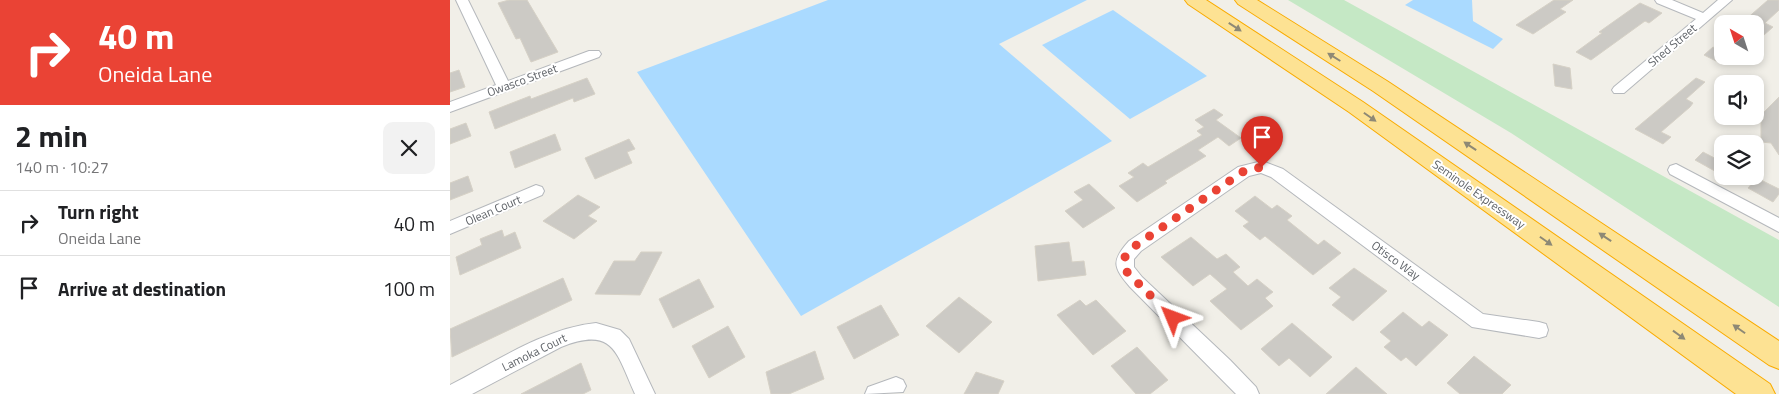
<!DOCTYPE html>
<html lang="en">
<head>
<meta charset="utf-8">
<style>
	body { margin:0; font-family:"Titillium Web",sans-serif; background:#f2f2f2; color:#202124; height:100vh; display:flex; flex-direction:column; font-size:19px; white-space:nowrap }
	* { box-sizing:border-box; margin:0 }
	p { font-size:16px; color:#757577 }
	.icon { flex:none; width:28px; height:28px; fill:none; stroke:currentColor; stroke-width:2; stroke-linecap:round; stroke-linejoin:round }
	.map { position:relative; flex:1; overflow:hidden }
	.panel { display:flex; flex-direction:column; background:#fff; width:450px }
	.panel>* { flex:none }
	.top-card { background:#ea4335; color:#fff; overflow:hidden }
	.needle { width:32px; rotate:321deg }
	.fabs { position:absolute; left:1264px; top:15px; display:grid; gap:10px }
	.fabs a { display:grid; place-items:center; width:50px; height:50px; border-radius:10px; background:#fff; box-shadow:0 2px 8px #0003; font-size:25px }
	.pin { position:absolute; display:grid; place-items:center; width:42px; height:42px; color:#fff; margin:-51px -21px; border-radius:50% 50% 50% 0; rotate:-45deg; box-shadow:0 0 5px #0007 }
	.pin .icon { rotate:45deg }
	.me { position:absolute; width:55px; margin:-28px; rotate:314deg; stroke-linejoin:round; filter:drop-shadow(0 0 4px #0008) }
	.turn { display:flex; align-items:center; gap:18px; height:105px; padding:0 15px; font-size:22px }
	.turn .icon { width:65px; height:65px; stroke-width:2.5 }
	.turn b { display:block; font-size:35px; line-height:42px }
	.round { display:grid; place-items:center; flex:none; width:52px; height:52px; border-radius:10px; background:#f2f2f2 }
	.head { display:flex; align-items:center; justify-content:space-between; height:85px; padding:0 15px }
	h1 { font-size:30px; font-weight:700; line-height:38px }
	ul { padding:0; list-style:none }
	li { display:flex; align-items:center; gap:15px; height:65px; padding:0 15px; border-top:1px solid #e0e0e0 }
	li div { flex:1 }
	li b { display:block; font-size:19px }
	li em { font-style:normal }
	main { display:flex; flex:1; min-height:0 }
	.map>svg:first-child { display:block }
</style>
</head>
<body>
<main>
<section class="panel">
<div class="top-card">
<div class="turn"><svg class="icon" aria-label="right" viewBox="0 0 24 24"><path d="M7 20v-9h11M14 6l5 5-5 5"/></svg><div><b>40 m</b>Oneida Lane</div></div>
</div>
<div class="head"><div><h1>2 min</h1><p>140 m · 10:27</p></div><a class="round"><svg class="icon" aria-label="close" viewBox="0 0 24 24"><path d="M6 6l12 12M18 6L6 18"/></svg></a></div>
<ul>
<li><svg class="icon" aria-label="right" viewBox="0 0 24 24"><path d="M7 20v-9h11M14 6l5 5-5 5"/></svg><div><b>Turn right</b><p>Oneida Lane</p></div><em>40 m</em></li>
<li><svg class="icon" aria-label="arrive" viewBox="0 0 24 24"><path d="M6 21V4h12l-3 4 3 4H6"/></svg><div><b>Arrive at destination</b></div><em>100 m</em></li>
</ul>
</section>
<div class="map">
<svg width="1329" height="394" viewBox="0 0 1329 394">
	<rect width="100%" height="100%" fill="#f1efe8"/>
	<!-- green -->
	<path fill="#c5e8c5" d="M838,0H894L1329,240V307L1061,133Z"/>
	<!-- water -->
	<path fill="#aadaff" d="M378,0H637L549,44L662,141L351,316L187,72Z
		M963,0H1022L1023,21L1053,39L1043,49L955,5Z
		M663,10L757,76L680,119L592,45Z"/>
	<!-- building -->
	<path fill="#cccac5" stroke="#d6d1c6" d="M59,0H77L108,52L81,62L70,38L66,39L48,3Z
		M1104,0H1123L1110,9L1116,12L1083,34L1066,25Z
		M1318,0H1329V10L1315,23L1323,27L1305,43V24L1294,21Z
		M1190,3L1212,13L1199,23L1195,21L1141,60L1126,52L1152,33L1149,32Z
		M1263,47L1272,52V64L1254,55Z
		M1103,64L1120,68L1122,89L1105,86Z
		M9,70L15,87L0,92V73Z
		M137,78L145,94L124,102L123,98L45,129L39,112L80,96L81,99Z
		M1246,78L1255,82L1236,99L1243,103L1240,107L1211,132L1221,137L1213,144L1185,129Z
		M1329,97V155L1321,143L1311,142V111L1314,112Z
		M764,109L773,115L766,120L791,138L779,146L768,137L748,150L756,156L715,181L717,183L687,202L669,186L684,177L678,173L693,163L698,167L752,135L747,131L754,127L745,120Z
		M16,123L21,136L0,144V129Z
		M105,134L111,150L65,168L60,152Z
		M179,139L185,149L177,152L182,163L145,179L135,158Z
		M1253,152L1272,162V175L1245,160Z
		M18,176L23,191L0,200V183Z
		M1307,178L1329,189V194L1323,202L1298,188Z
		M639,184L665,208L633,228L615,211L633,200L624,192Z
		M128,195L150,207L138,216L147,221L124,239L93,221Z
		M805,196L822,209L827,205L842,216L837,220L868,245L874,240L891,253L863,275L815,236L810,240L793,226L799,222L785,211Z
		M52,230L54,237L65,232L71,248L10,275L6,257L32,245L30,239Z
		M741,237L767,259L776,254L790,267L783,272L798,286L807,279L823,292L815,298L823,306L791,330L760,301L777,289L760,274L743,286L711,257Z
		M619,242L622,262L634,261L636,275L588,281L585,246Z
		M191,252H212L190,295L145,294L164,261H185Z
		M904,268L937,291L903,321L882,305L891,297L879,288Z
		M113,278L122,300L2,357L0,329Z
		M249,279L264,307L223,328L209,299Z
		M509,297L542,322L509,353L476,326Z
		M630,300L636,306L646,300L676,331L643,355L607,315Z
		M431,305L449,335L404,359L387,327Z
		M953,312L972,327L979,321L998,335L966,366L956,357L951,361L934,347L941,341L930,332Z
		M842,323L882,357L860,377L839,358L829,366L811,349Z
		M278,326L295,357L259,378L242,346Z
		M687,347L718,380L700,394H686L661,366Z
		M365,351L374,379L339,394H321L316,372Z
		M1024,356L1061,385L1052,394H1010L997,383Z
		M131,363L141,390L133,394H71Z
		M906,367L937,394H876Z
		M526,372L554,381L548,394H514Z"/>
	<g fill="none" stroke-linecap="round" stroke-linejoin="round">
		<!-- minor casing -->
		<g stroke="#b5b8bc" stroke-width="2">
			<path id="minor" d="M6,0H18L58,81L139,51H149L151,54L149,57L0,112V102L46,85Z
				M1205,0H1222L1253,13L1268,0H1282L1174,93H1164L1162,90L1164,87L1246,19L1207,3Z
				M812,161L833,169L1033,314L1089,322L1096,324L1098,330L1096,336L1089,338L1022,327L821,177L811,173L799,176L691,251L684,259V267L692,277L780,360L806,387L809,394H786L680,287C663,267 661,261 679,241L788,167Z
				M1226,164L1329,218V232L1220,174L1218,170L1220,166Z
				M86,185L92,187L94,191L92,195L0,234V221Z
				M146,323L170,330L179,339L205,394H185C166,352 164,326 111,347L22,394H0V385C45,362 95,328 146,323Z
				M446,377L453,380L456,386L453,392L415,394L418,387Z"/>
		</g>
		<!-- highway casing -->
		<g stroke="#f9ab00" stroke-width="2">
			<path id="highway" d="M735,0H756L913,102L1320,384L1325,394H1286L899,112L738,4Z
				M785,0H807L937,81L1329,341V369L1319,365L923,91L788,4Z"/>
		</g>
		<!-- minor -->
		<use href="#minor" fill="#fff" fill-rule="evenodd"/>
		<!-- highway -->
		<use href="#highway" fill="#fde293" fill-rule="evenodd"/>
	</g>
	<!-- one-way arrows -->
	<defs><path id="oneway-solid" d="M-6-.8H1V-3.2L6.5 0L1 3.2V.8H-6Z" transform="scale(1.25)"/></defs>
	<g fill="#8e8975">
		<use href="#oneway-solid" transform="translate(785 27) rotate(33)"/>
		<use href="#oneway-solid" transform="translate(884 57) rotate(-148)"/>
		<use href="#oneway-solid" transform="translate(920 117) rotate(35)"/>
		<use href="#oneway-solid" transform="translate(1020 146) rotate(-146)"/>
		<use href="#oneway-solid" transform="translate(1155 237) rotate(-146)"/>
		<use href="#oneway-solid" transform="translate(1096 241) rotate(35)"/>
		<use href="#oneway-solid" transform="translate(1289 329) rotate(-145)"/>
		<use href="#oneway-solid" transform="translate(1229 335) rotate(36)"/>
	</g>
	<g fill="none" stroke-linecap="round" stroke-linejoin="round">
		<!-- route -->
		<path stroke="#ea4335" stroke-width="9" stroke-dasharray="0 16.2" d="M723,318L675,270V257L685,246L794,171L812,167"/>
	</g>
	<g text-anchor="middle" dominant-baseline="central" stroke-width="4" stroke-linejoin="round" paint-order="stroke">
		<!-- street labels -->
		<g font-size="12" fill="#5f6368" stroke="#fff">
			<text transform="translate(1222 45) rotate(-40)">Shed Street</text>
			<text transform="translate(72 80) rotate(-20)">Owasco Street</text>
			<text transform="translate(1029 194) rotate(35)">Seminole Expressway</text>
			<text transform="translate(43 210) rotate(-23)">Olean Court</text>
			<text transform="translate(946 260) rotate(36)">Otisco Way</text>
			<text transform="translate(84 352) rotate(-26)">Lamoka Court</text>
		</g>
	</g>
</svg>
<div class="fabs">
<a><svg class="needle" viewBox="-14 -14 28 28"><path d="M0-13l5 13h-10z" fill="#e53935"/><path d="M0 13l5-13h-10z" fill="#757577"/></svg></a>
<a><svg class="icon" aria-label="sound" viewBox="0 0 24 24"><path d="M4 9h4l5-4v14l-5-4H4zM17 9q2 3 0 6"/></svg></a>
<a><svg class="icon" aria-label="layers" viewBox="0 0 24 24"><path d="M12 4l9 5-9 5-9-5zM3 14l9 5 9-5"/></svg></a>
</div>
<div class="pin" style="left:812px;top:167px;background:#d93025"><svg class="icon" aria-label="arrive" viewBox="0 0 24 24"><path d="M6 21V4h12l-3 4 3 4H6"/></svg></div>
<svg class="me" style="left:723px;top:318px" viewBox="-20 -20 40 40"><path d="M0-17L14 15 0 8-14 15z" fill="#ea4335" stroke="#fff" stroke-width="4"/></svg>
</div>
</main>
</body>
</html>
